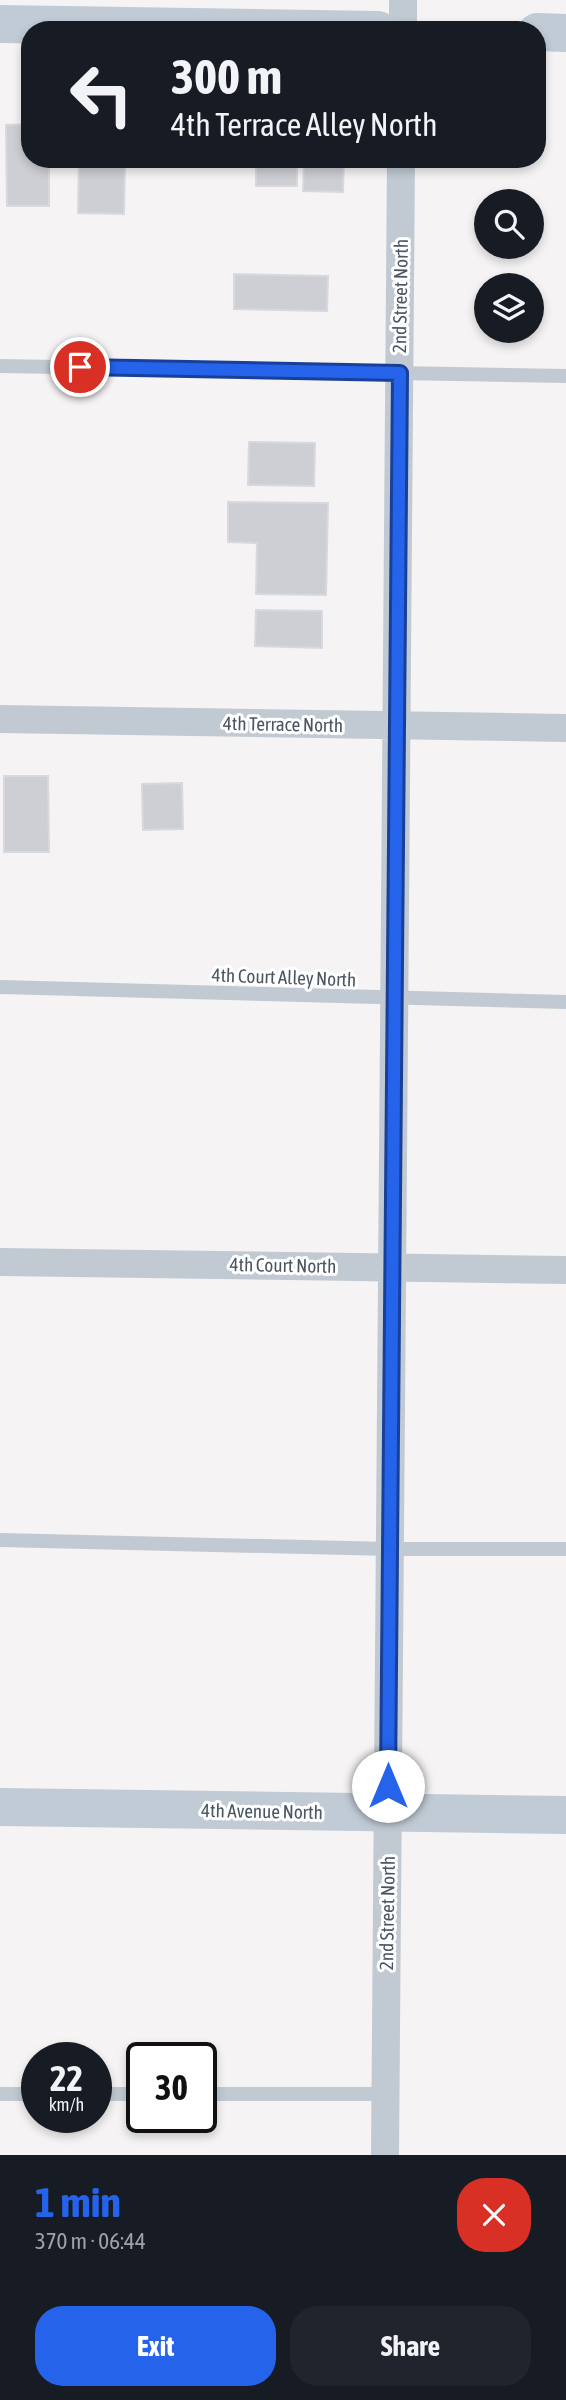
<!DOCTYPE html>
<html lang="en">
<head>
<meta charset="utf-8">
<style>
	body { margin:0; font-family:"Asap Condensed",sans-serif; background:#20242c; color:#f1f3f6; height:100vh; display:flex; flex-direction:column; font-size:26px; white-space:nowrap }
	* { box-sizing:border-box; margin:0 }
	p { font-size:23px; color:#9ea1a6 }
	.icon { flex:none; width:38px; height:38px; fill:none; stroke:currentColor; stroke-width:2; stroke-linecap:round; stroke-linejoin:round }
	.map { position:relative; height:2155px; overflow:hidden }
	.side { display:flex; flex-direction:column; background:#171b24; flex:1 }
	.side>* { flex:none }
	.guide { position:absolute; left:21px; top:21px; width:525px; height:147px; border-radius:28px; box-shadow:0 4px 10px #0003; background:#171b24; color:#f1f3f6; overflow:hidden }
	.fabs { position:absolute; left:474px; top:189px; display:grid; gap:14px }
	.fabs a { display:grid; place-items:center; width:70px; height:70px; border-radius:50%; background:#171b24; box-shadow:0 4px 10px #0003; font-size:35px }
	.speed { position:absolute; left:21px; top:2042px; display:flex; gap:14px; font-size:35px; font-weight:700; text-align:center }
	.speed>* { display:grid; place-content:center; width:91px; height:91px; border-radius:50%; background:#171b24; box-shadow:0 4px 10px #0003; line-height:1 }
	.speed small { font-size:18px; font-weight:400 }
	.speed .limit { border:4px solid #111; border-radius:10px; background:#fff; color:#111 }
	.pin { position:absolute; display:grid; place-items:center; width:60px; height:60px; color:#fff; margin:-30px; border:4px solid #fff; border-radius:50%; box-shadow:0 2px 7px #0007 }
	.me { position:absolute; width:77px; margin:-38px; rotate:0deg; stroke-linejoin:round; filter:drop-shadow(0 0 5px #0008) }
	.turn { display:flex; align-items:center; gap:24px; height:147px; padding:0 35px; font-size:32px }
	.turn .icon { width:91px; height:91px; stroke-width:2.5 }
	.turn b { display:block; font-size:49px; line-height:60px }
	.round { display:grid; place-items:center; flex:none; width:74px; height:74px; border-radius:28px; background:#20242c }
	.head { display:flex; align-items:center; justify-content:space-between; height:119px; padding:0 35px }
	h1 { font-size:42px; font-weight:700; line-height:52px; color:#2563eb }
	.primary-button { display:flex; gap:14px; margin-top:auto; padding:14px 35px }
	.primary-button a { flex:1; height:80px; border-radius:28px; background:#2563eb; color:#fff; font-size:28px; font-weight:700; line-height:80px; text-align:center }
	.primary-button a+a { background:#20242c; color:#f1f3f6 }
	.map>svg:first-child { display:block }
</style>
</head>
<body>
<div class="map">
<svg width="566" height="2155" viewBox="0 0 566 2155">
	<rect width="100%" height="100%" fill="#f5f3f3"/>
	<!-- building -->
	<path fill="#cdcfd5" stroke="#d7d9de" stroke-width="2" d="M30,124V159H49V206H7L6,125Z
		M79,159H125L124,214L78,213Z
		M132,159H163V163H132Z
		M167,159H201V167H167Z
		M256,159H297V186H256Z
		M304,159H344L343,192L303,191Z
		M234,274L328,276L327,311L234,309Z
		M249,442L315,443L314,486L248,485Z
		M228,502L328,503L326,595L256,594L257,543L228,542Z
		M256,610L322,611V648L255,646Z
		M4,776H48L49,852H4Z
		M182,783L183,829L143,830L142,784Z"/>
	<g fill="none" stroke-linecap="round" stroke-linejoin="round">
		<!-- lane -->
		<path stroke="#c1cad2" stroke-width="14" d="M0,366L566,376
			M0,987L566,1002
			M0,1540L390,1549H566
			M0,2094H37
			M96,2094H142
			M201,2094H385"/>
		<!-- street -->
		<path stroke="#c1cad2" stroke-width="28" d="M403,30V0
			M0,719L566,728
			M0,1262L566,1270
			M385,2155L401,159"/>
		<!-- secondary -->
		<path stroke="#c1cbd6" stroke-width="38" d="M0,24L378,30
			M537,32L566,33
			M0,1807L566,1815"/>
	</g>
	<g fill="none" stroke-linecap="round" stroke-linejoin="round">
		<!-- route casing -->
		<g stroke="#184099" stroke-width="18">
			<path id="route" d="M80,367L400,373L388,1786"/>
		</g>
		<!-- route -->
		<use href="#route" stroke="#2563eb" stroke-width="12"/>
	</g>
	<g text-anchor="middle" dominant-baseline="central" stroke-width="6" stroke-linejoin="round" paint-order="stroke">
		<!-- street labels -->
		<g font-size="19" fill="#4a5661" stroke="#fff">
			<text transform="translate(400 296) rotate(-89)">2nd Street North</text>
			<text transform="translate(283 724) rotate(1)">4th Terrace North</text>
			<text transform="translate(284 977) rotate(2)">4th Court Alley North</text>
			<text transform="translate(283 1265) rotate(1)">4th Court North</text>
			<text transform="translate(262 1811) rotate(1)">4th Avenue North</text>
			<text transform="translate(387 1913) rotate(-89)">2nd Street North</text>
		</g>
	</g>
</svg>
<div class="fabs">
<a><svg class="icon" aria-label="search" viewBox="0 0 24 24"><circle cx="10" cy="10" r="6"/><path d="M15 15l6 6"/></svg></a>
<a><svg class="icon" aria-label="layers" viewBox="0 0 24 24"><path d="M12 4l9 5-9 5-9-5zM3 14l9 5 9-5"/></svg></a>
</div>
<div class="speed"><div>22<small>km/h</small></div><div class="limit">30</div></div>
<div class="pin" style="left:80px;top:367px;background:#d93025"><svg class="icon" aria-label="arrive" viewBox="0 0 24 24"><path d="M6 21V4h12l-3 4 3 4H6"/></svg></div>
<svg class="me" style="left:388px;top:1786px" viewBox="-20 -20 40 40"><circle r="19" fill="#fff"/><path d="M0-13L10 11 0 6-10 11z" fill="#2563eb"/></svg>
<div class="guide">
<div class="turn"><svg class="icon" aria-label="left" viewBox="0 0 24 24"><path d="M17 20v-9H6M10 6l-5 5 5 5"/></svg><div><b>300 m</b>4th Terrace Alley North</div></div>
</div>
</div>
<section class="side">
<div class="head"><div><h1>1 min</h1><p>370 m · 06:44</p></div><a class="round" style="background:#d93025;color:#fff"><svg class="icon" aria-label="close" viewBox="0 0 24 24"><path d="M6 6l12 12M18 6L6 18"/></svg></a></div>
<div class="primary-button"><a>Exit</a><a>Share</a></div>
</section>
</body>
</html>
